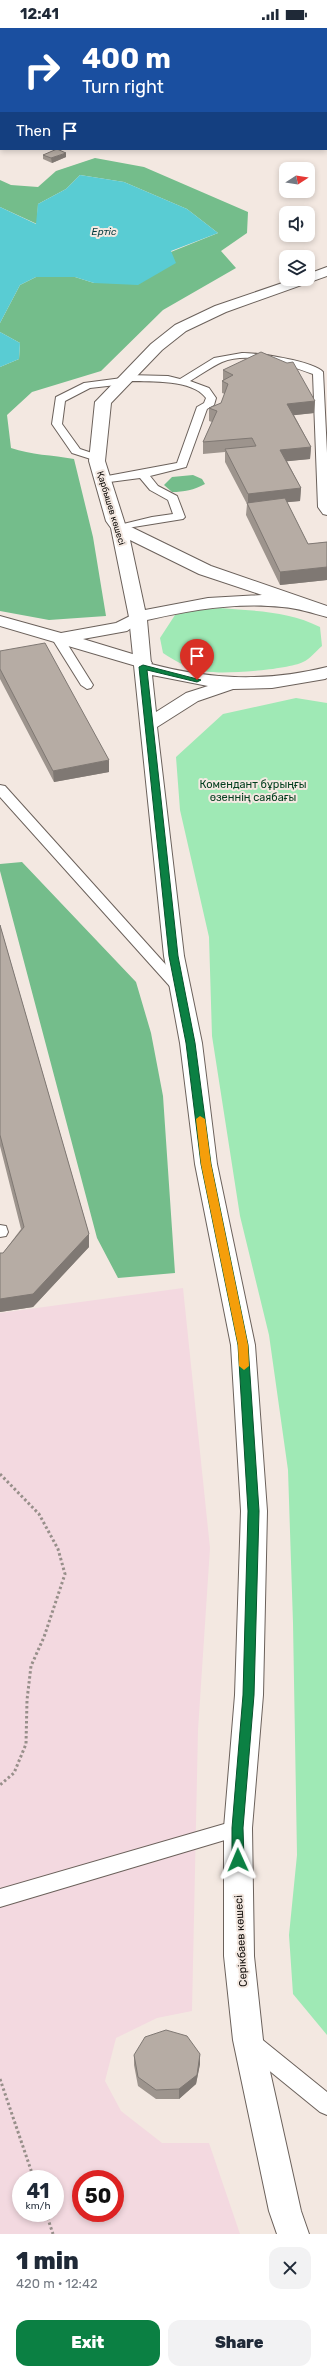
<!DOCTYPE html>
<html lang="en">
<head>
<meta charset="utf-8">
<style>
	body { margin:0; font-family:Rubik,sans-serif; background:#f2f2f3; color:#1f2937; height:100vh; display:flex; flex-direction:column; font-size:15px; white-space:nowrap }
	* { box-sizing:border-box; margin:0 }
	p { font-size:13px; color:#747a83 }
	.icon { flex:none; width:22px; height:22px; fill:none; stroke:currentColor; stroke-width:2; stroke-linecap:round; stroke-linejoin:round }
	.map { position:relative; height:2206px; overflow:hidden }
	.sheet { display:flex; flex-direction:column; background:#fff; flex:1 }
	.sheet>* { flex:none }
	.hud { position:absolute; left:0px; top:0px; width:327px; height:122px; box-shadow:0 2px 6px #0003; background:#1a4fa0; color:#fff; overflow:hidden }
	.needle { width:26px; rotate:78deg }
	.controls { position:absolute; left:279px; top:134px; display:grid; gap:8px }
	.controls a { display:grid; place-items:center; width:36px; height:36px; border-radius:8px; background:#fff; box-shadow:0 2px 6px #0003; font-size:20px }
	.speed { position:absolute; left:12px; top:2142px; display:flex; gap:8px; font-size:20px; font-weight:700; text-align:center }
	.speed>* { display:grid; place-content:center; width:52px; height:52px; border-radius:50%; background:#fff; box-shadow:0 2px 6px #0003; line-height:1 }
	.speed small { font-size:10px; font-weight:400 }
	.speed .limit { border:6px solid #d22; background:#fff; color:#111 }
	.pin { position:absolute; display:grid; place-items:center; width:34px; height:34px; color:#fff; margin:-41px -17px; border-radius:50% 50% 50% 0; rotate:-45deg; box-shadow:0 0 4px #0007 }
	.pin .icon { rotate:45deg }
	.me { position:absolute; width:44px; margin:-22px; rotate:359deg; stroke-linejoin:round; filter:drop-shadow(0 0 3px #0008) }
	.turn { display:flex; align-items:center; gap:14px; height:84px; padding:0 16px; font-size:18px }
	.turn .icon { width:52px; height:52px; stroke-width:2.5 }
	.turn b { display:block; font-size:28px; line-height:34px }
	.then { display:flex; align-items:center; height:38px; padding:0 16px; background:#0003; gap:8px; font-size:15px }
	.round { display:grid; place-items:center; flex:none; width:42px; height:42px; border-radius:12px; background:#f2f2f3 }
	.head { display:flex; align-items:center; justify-content:space-between; height:68px; padding:0 16px }
	h1 { font-size:24px; font-weight:800; line-height:30px }
	.action { display:flex; gap:8px; margin-top:auto; padding:8px 16px }
	.action a { flex:1; height:46px; border-radius:12px; background:#0b8043; color:#fff; font-size:16px; font-weight:800; line-height:46px; text-align:center }
	.action a+a { background:#f2f2f3; color:#1f2937 }
	.status { display:flex; justify-content:space-between; align-items:center; height:28px; padding:0 20px; background:#fff; direction:ltr }
	.status svg { height:11px; fill:currentColor }
	.map>svg:first-child { display:block }
</style>
</head>
<body>
<div class="status"><b>12:41</b><svg viewBox="0 0 49 12"><path d="M0 12V9h3v3zM5 12V6h3v6zM10 12V3h3v9zM15 12V0h3v12zM26 1h20v11H26zM47 4h2v5h-2z"/></svg></div>
<div class="map">
<svg width="327" height="2206" viewBox="0 0 327 2206">
	<rect width="100%" height="100%" fill="#f3e8e1"/>
	<!-- education -->
	<path fill="#f3d9e0" fill-rule="evenodd" d="M183,1260L210,1520L198,1702L192,1983L157,1990L116,2010L105,2053L121,2083L162,2115H209L240,2206H0V1285ZM21,2151H55V2185H21ZM81,2151H115V2185H81Z"/>
	<!-- green -->
	<path fill="#9fe9b5" d="M220,580C255,583 289,583 320,599L322,618C316,623 310,631 303,634C287,642 220,647 202,643C188,640 175,633 163,625L160,610L175,587L192,582Z
		M296,670L327,675V2007L293,1966L289,1907L297,1827L293,1595L288,1442L269,1307L240,1188L212,1008L209,909L180,782L176,729L223,686Z"/>
	<!-- forest -->
	<path fill="#74bd8b" d="M95,130L144,139L248,184L247,205L221,223L236,240L163,282L101,343L32,364L7,387L11,420C31,427 52,427 74,431L93,509L106,588L49,592L0,583V339L19,331L20,315L0,304V295L20,257L36,249H75L94,255L218,205L187,181L124,154L80,147L66,161L38,176L37,196L0,179V152L11,157L38,159L56,143Z
		M193,447L202,451L205,456C194,462 184,464 172,464L164,457L172,449Z
		M22,834L136,954L151,1005L163,1068L175,1245L118,1250L97,1210L0,843V836Z"/>
	<!-- water -->
	<path fill="#59ccd3" d="M80,147L124,154L187,181L218,205L171,223L176,235L138,257L94,255L75,249H36L20,257L0,295V179L36,196L38,176L66,161Z
		M0,304L20,315L19,331L0,339Z"/>
	<g fill="none" stroke-linecap="round" stroke-linejoin="round">
		<!-- lane casing -->
		<g stroke="#6b615b" stroke-width="2">
			<path id="lane" d="M242,325C258,325 314,333 323,344L327,425V487L323,486L318,479L313,346C286,336 250,323 222,334C211,339 200,347 190,353L209,360L216,370L214,377L207,381L186,439L150,448L158,458L177,468L185,489L183,491L115,502V498L152,489L173,486L168,472L150,462L140,450L102,455L97,452L102,449L177,435L197,379L204,375L206,370C192,351 152,354 130,353L125,356L90,360L65,373L62,396L80,421L101,428L102,430L97,433L72,425L52,396L56,369L84,355L122,350L127,347L168,348L180,351L214,330Z
				M57,605L63,609L93,657L91,660L87,661L81,657L51,609Z
				M0,757L5,758L185,958L187,961L185,964H175L0,769Z
				M0,1197L6,1198L8,1204L6,1208L0,1209Z
				M238,1792L245,1794L248,1800L245,1806L0,1879V1861Z
				M252,2006L259,2009L327,2064V2087L320,2084L245,2023L242,2016L245,2009Z"/>
		</g>
		<!-- street casing -->
		<g stroke="#6b615b" stroke-width="2">
			<path id="street" d="M138,584L144,585L147,589L127,603L83,611L149,631L152,635L149,639L143,640L0,598V588L61,605L116,595Z"/>
		</g>
		<!-- secondary casing -->
		<g stroke="#6b615b" stroke-width="2">
			<path id="secondary" d="M327,239V248L226,284L186,303L162,322L111,375L105,433L125,496L211,538L327,578V589C312,585 298,580 282,579C237,574 191,582 147,592L151,636C211,652 267,654 327,639V650L325,651L272,660L233,661L198,673L157,699L184,928L202,1015L217,1136L255,1317L267,1483L263,1667L252,1800L254,1928L263,2012L301,2183L309,2206H277L269,2183L233,2012L224,1928V1800L235,1667L241,1483L231,1317L195,1136L180,1015L164,928L129,589L111,500L106,493L89,433L95,374L98,371L151,316L175,297L215,278L294,251H308V246ZM130,512L199,546L262,567L208,570L145,582ZM152,647L208,658L186,665L156,684Z"/>
		</g>
		<!-- path -->
		<path stroke="#978f8a" stroke-width="3" stroke-dasharray="2.5 2.5" stroke-linecap="butt" d="M0,1446L39,1486L58,1521L65,1546L44,1609L31,1638L27,1672L26,1716L14,1745L0,1757
			M0,2051L34,2151
			M46,2185L53,2206"/>
		<!-- lane -->
		<use href="#lane" fill="#fff" fill-rule="evenodd"/>
		<!-- street -->
		<use href="#street" fill="#fff" fill-rule="evenodd"/>
		<!-- secondary -->
		<use href="#secondary" fill="#fff" fill-rule="evenodd"/>
	</g>
	<!-- wall -->
	<path fill="#9d948d" d="M1,53V71H0V54Z
		M43,127L66,129L52,135L43,131Z
		M223,342L315,373L314,385L294,387L311,419L310,431L287,433L301,460L300,473L287,474L308,516L327,514V552L280,557L246,487L247,476L225,434V424L203,426V414L212,394L209,393V380L221,375L225,366L222,365V353L223,352Z
		M0,623L109,744L54,754L0,651Z
		M0,897L89,1206V1219L33,1279L0,1284V1225H3L21,1201L0,1118Z
		M134,2027L200,2036L196,2056L179,2071H156L138,2058L134,2037Z"/>
	<!-- shaded-wall -->
	<path fill="#7f7873" d="M66,125V129L52,135L51,130Z
		M315,373L314,385L287,388V376Z
		M311,419L310,431L280,434V422Z
		M301,460L300,473L249,478L248,477V466Z
		M327,539V552L280,557V544Z
		M109,732V744L54,754L53,743Z
		M89,1206V1219L33,1279L0,1284V1271Z
		M200,2026V2036L196,2056L179,2071V2061Z"/>
	<!-- building -->
	<path fill="#b6aca4" stroke="#7f7873" d="M93,0H97L103,1H91Z
		M1,53V64H0V54Z
		M57,121L66,125L51,130L43,127Z
		M261,324L287,335L293,334L315,373L287,376L311,419L280,422L301,460L248,466L225,421L256,418L252,410L203,414L217,383L209,380L221,375L228,356L222,353L233,347L223,342Z
		M285,470L308,516L327,514V539L280,544L247,475Z
		M45,615L109,732L53,743L0,641V623Z
		M0,897L89,1206L33,1266L0,1271V1225H3L24,1199L0,1107Z
		M166,2002L187,2008L200,2026L197,2047L179,2061L156,2062L138,2049L134,2027L145,2009Z"/>
	<!-- route -->
	<path fill="#0b8043" stroke="#07532c" d="M143,637L201,652L197,654L147,642L178,928L195,1015L211,1136L248,1317L259,1483L254,1667L243,1800L244,1832L238,1837L232,1832V1800L243,1667L248,1483L238,1317L201,1136L186,1015L169,928L139,639Z"/>
	<!-- slow -->
	<path fill="#f59e0b" d="M200,1088L205,1091L211,1136L248,1317L249,1338L244,1342L239,1338L238,1317L201,1136L196,1091Z"/>
	<g text-anchor="middle" dominant-baseline="central" stroke-width="4" stroke-linejoin="round" paint-order="stroke">
		<!-- far-street labels -->
		<g font-size="9" fill="#0f0c09" stroke="#f3e8e1">
			<text transform="translate(111 480) rotate(73)">Қарбышев көшесі</text>
		</g>
		<!-- far-water labels -->
		<g font-size="10" font-style="italic" fill="#00393c" stroke="#f3e8e1">
			<text x="104" y="204">Ертіс</text>
		</g>
		<!-- park labels -->
		<g font-size="11" fill="#023e1e" stroke="#f3e8e1">
			<text x="253" y="756">Комендант бұрыңғы<tspan x="253" dy="13">өзеннің саябағы</tspan></text>
		</g>
		<!-- street labels -->
		<g font-size="11" fill="#0f0c09" stroke="#f3e8e1">
			<text transform="translate(241 1913) rotate(-93)">Серікбаев көшесі</text>
		</g>
	</g>
</svg>
<div class="controls">
<a><svg class="needle" viewBox="-14 -14 28 28"><path d="M0-13l5 13h-10z" fill="#e53935"/><path d="M0 13l5-13h-10z" fill="#747a83"/></svg></a>
<a><svg class="icon" aria-label="sound" viewBox="0 0 24 24"><path d="M4 9h4l5-4v14l-5-4H4zM17 9q2 3 0 6"/></svg></a>
<a><svg class="icon" aria-label="layers" viewBox="0 0 24 24"><path d="M12 4l9 5-9 5-9-5zM3 14l9 5 9-5"/></svg></a>
</div>
<div class="speed"><div>41<small>km/h</small></div><div class="limit">50</div></div>
<div class="pin" style="left:197px;top:652px;background:#d93025"><svg class="icon" aria-label="arrive" viewBox="0 0 24 24"><path d="M6 21V4h12l-3 4 3 4H6"/></svg></div>
<svg class="me" style="left:238px;top:1832px" viewBox="-20 -20 40 40"><path d="M0-17L14 15 0 8-14 15z" fill="#0b8043" stroke="#fff" stroke-width="4"/></svg>
<div class="hud">
<div class="turn"><svg class="icon" aria-label="right" viewBox="0 0 24 24"><path d="M7 20v-9h11M14 6l5 5-5 5"/></svg><div><b>400 m</b>Turn right</div></div>
<div class="then">Then<svg class="icon" aria-label="arrive" viewBox="0 0 24 24"><path d="M6 21V4h12l-3 4 3 4H6"/></svg></div>
</div>
</div>
<section class="sheet">
<div class="head"><div><h1>1 min</h1><p>420 m · 12:42</p></div><a class="round"><svg class="icon" aria-label="close" viewBox="0 0 24 24"><path d="M6 6l12 12M18 6L6 18"/></svg></a></div>
<div class="action"><a>Exit</a><a>Share</a></div>
</section>
</body>
</html>
